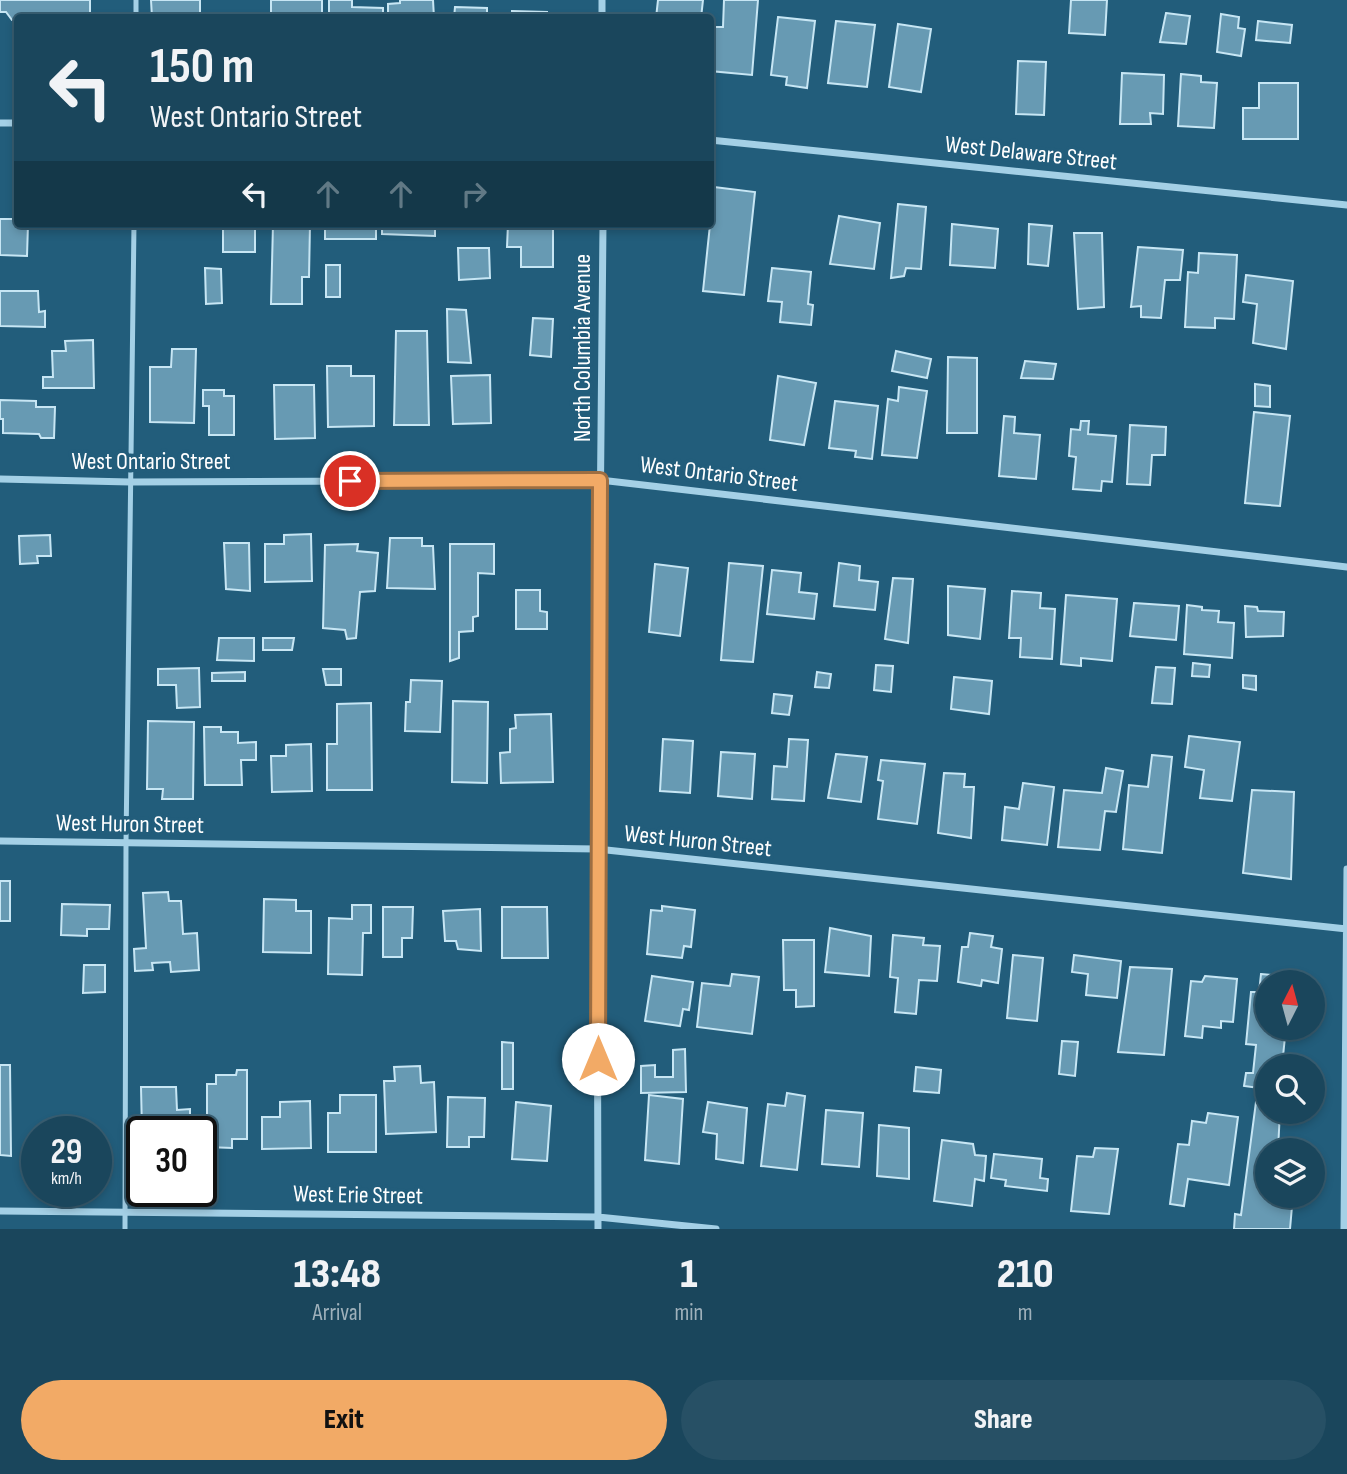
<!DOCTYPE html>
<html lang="en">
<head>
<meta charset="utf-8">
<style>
	body { margin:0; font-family:"Sofia Sans Condensed",sans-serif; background:#275065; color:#f1f3f6; height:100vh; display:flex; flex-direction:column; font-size:26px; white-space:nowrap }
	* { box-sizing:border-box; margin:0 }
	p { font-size:23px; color:#9fb1bb }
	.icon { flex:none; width:38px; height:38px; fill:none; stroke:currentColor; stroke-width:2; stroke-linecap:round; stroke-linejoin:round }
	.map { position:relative; height:1229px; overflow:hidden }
	.panel { display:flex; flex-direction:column; background:#1a465c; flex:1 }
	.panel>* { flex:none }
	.top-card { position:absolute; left:14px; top:14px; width:700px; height:214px; border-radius:7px; box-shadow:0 4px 10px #0003,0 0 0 2px #385e72; background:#1a465c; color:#f1f3f6; overflow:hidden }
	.needle { width:46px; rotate:6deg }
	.fabs { position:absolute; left:1255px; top:970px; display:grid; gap:14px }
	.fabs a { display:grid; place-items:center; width:70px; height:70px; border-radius:50%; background:#1a465c; box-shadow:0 4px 10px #0003,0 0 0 2px #385e72; font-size:35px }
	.speed { position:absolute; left:21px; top:1116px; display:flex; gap:14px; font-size:35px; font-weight:700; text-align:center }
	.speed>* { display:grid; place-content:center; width:91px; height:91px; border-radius:50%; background:#1a465c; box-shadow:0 4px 10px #0003,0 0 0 2px #385e72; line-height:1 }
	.speed small { font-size:18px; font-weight:400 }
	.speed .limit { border:4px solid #111; border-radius:10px; background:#fff; color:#111 }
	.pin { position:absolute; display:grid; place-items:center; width:60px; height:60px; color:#fff; margin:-30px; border:4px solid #fff; border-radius:50%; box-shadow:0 2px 7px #0007 }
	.me { position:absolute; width:77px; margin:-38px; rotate:0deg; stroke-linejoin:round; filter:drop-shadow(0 0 5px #0008) }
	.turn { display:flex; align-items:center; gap:24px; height:147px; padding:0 21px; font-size:32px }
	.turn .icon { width:91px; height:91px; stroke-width:2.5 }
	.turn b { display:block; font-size:49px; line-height:60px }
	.lanes { display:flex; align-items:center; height:66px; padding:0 21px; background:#0003; justify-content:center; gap:35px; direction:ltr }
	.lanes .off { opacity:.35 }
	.eta { display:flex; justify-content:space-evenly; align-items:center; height:119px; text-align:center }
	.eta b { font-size:42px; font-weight:800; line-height:49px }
	.primary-button { display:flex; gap:14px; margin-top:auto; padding:14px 21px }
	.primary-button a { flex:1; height:80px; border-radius:42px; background:#f2aa66; color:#111; font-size:28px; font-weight:800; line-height:80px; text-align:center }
	.primary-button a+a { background:#275065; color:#f1f3f6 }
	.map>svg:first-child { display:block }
</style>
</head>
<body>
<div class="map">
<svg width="1347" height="1229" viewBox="0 0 1347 1229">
	<rect width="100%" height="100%" fill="#225d7b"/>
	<!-- building -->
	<path fill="#679ab3" stroke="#c7e6f4" stroke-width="2" d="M0,0H90V18H18V20H12L6,12H0Z
		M151,0H200V18H152Z
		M271,0H322V18H271Z
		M329,0H352V7L383,8V18H329Z
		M400,0H433L434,18H388V4L400,3Z
		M658,0H703L701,18H656Z
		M724,0H758L752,75L710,71L713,27H723Z
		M1071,0H1107L1105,35L1069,33Z
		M455,7L487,8V18H454Z
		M512,11L547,12V18H512Z
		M1166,13L1190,16L1186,44L1160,42Z
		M1221,14L1239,17L1238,28L1245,29L1241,56L1217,52Z
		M778,17L815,21L807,88L786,85L787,77L771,75Z
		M836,21L875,25L867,87L828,83Z
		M1258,21L1292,25L1290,43L1256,40Z
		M898,24L931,29L921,92L889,87Z
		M1018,61L1046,62L1044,115L1016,114Z
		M1122,73L1164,75L1163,114L1150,113L1151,124H1120Z
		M1181,74L1201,76V82L1217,83L1214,128L1178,126Z
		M1259,83H1298V139H1243V108H1259Z
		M714,187L755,192L744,295L703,291Z
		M898,204L926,207L921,269L906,268L904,276L891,278Z
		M839,216L880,223L874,269L830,264Z
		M0,219H18V224H28L27,256L0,255Z
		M223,224H255V252H223Z
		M273,224H310L309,277H302V304H271Z
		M325,224H376V239H325Z
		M382,224H435V236L382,234Z
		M508,224H553V267H521V247H507Z
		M952,224L998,229L995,268L950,265Z
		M1029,224L1052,226L1048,266L1028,264Z
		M1074,233H1102L1104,307L1078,309Z
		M1138,247L1183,250L1180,280H1165L1161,318L1141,317V306L1131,307Z
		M458,248H489L490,278L459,280Z
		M1199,253L1237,255L1234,319L1215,318V328L1185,327L1188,272L1198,273Z
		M326,265H340V297H326Z
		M205,268L221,269L222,303L206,304Z
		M772,268L811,272L808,304L813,305L811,325L780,322L782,302L768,301Z
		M1246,275L1293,281L1286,349L1253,343L1257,304L1243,302Z
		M0,291H38L39,312L45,311V327L0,326Z
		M447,309L466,310L471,363L448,362Z
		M533,318L553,319L551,357L530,355Z
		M396,331H427L429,425H394Z
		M93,340L94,388H43V377H53L52,351H66L65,341Z
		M172,349H196L194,423L150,422V367H171Z
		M896,351L931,359L927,378L892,371Z
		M948,357L977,358V433H947Z
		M1025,361L1056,364L1053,379L1021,378Z
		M327,366H351V376H374V426L328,427Z
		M490,375L491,423L453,424L451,376Z
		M778,376L816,383L804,445L770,440Z
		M1255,384L1270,386V407L1255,406Z
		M274,385H314L315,438L275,439Z
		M899,387L927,391L917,458L882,455L888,399L898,401Z
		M203,390H224V396H234V435H209V406H203Z
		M0,400L36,401V407H55L54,438H41L39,434L3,433V419H0Z
		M835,401L878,406L872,459L855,457L856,451L829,448Z
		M1254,412L1290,416L1280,506L1245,503Z
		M1004,416L1015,417L1014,433L1040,435L1036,479L999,476Z
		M1081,421H1089L1088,434L1116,436L1112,482L1102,481L1101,491L1073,489L1076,457L1069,456L1071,429L1080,430Z
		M1130,425L1166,427L1165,455H1152L1150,485L1127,484Z
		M311,534L312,581L265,582V544H284V535Z
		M50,535L51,556H37L38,563L20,564L19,536Z
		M390,538H422V546H433L435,589L387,588Z
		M224,543H249L250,591L226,589Z
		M358,544L357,551L378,553L375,591L360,592L356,638L347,639L345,630L323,628L325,545Z
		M450,544H494V574L478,573V616L473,617V631L459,632V658L450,661Z
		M729,563L763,566L753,662L721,660Z
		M839,563L860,566L859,580L878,582L875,610L834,606Z
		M655,564L688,568L680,636L649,632Z
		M772,570L801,573L799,592L817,594L814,619L767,614Z
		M893,578L913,579L908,643L885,639Z
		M948,586L985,589L980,639L948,635Z
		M516,590H540V611L547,612V629H516Z
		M1012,591L1041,593L1040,608L1055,609L1052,659L1020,657L1021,638H1009Z
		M1066,595L1117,599L1112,661L1081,658V666L1061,664Z
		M1134,603L1179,606L1176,640L1130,636Z
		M1187,605L1202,607V610L1219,611L1218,622L1234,623L1232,658L1184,654Z
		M1245,606L1257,607L1258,611L1284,612L1283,636L1246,637Z
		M219,638H254V661L217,660Z
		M263,638H294L292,650H263Z
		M1193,663L1210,665L1209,677L1192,676Z
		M876,665L893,666L891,692L874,690Z
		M1156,667L1175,668L1172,704L1152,703Z
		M199,668L200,707L177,708L176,685H158V669Z
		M323,669H341V685H326Z
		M245,672V681H212V673Z
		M817,672L831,674L829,688L815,687Z
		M1243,675L1256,676V690L1243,688Z
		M954,677L992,681L989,714L951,709Z
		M411,680L442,681L440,732L405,731L406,702H410Z
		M774,694L792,696L789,715L772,713Z
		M453,701L488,702L487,783L452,782Z
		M371,703L372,790H327V744H337V704Z
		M551,714L553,782L501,783L500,753L510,752V729L516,728L515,715Z
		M148,721L194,722L193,799H162L163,789H147Z
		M204,727H221V732H238V743L256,742V760H241L242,785H205Z
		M1189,736L1240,742L1232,801L1200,798L1204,770L1185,767Z
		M663,739L693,741L690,793L660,791Z
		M789,739L808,740L804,801L772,799L774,766L787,767Z
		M311,744L312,791L272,792L271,756H286V745Z
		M721,752L755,754L752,799L718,796Z
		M836,754L867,757L861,802L828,798Z
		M1152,755L1172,757L1162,853L1123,849L1129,785L1148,787Z
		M881,760L925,764L917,824L878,819L883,781L878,780Z
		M1106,768L1123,771L1116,812L1105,811L1100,850L1058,847L1064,790L1102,793Z
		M944,773L965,774L964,787H974L971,838L938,833Z
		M1023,783L1054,787L1047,845L1002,840L1005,807L1019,809Z
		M1252,790L1294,792L1291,879L1243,873Z
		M0,881H10V921H0Z
		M168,892L169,901H181L183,934L197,933L199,970L171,972L170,962L152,963L153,970L135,971L134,949L146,948L143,893Z
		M264,899L296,900V911H311V953L263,952Z
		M62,904L110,905L109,929H87V936L61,935Z
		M352,905H371V933H363L362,975L328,974L329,918L352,919Z
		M662,906L695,910L691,947L684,946L682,958L647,954L651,910L662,911Z
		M383,907H413L412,938H402V957H383Z
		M502,907H547L548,958H502Z
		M480,909L481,951L458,949L456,941H445L443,911Z
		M830,928L871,936L869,976L825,972Z
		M970,933L993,936L991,947L1002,949L998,983L982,980L981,986L958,982L962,947H968Z
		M893,935L924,938L923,945L940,946L937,981L919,980L916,1014L895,1012L898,978L890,977Z
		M783,940H814V1006L796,1007V990H784Z
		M1013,955L1043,958L1037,1021L1007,1018Z
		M1074,955L1121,961L1117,998L1086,995L1088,974L1072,972Z
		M84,965H105V992L83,993Z
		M1130,967L1172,969L1164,1055L1118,1052Z
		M732,974L759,977L752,1034L697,1027L702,983L730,986Z
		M1261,974L1291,977L1290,982H1267V1027H1286L1282,1066H1267V1089L1244,1086L1246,1073H1253L1256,1045L1246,1044L1251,992H1259Z
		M652,976L693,982L689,1010L683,1009L680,1026L645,1021Z
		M1205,976L1237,979L1233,1022L1221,1021V1028L1203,1026L1202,1038L1185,1036L1191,981L1202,982Z
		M1062,1041L1078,1042L1075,1076L1059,1074Z
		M502,1042L513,1043V1089H502Z
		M685,1049L686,1092L641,1093V1066L655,1065V1077H673V1050Z
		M0,1065H10L11,1156L0,1155Z
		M420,1066L421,1083L434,1082L436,1132L386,1134L384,1081H395L394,1067Z
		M916,1067L941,1070L939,1093L914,1091Z
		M237,1070H247V1139H232V1148L207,1147V1084H216V1075H236Z
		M141,1087H176L177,1110L190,1109V1132H142Z
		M787,1093L805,1096L797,1170L761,1166L768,1104L785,1106Z
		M340,1095H376V1152H328V1113H340Z
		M649,1095L683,1099L679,1164L645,1160Z
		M448,1097L485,1098L484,1137H469V1147H447Z
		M310,1101L311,1148L262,1149V1117H280V1102Z
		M516,1102L551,1106L547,1161L512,1159Z
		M708,1102L747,1108L743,1163L716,1159L717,1134L703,1132Z
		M1256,1102L1267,1104V1111H1280L1278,1150H1267V1195H1293L1290,1229H1234L1235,1214L1241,1215Z
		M826,1110L863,1113L859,1167L822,1164Z
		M1208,1113L1238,1117L1229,1185L1188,1179L1184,1206L1170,1204L1178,1144L1189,1145L1192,1121L1206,1123Z
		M879,1125L909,1128V1179L877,1176Z
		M942,1140L973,1144L975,1155L986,1156L984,1181L975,1179L972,1206L934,1201Z
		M1095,1148L1118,1149L1109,1214L1071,1211L1077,1156L1093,1157Z
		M994,1154L1042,1159L1040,1178L1048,1179L1047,1191L1005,1186L1006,1180L991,1178Z"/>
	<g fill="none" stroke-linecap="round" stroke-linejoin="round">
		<!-- lane -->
		<path stroke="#a4d0e6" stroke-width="5" d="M136,18V0
			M125,1229L126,843L134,224"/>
		<!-- street -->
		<path stroke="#a4d0e6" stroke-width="7" d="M602,0V18
			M0,123H18
			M710,140L1347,205
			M0,479L130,482L600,480L1347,567
			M0,841L597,849L1347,929
			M0,1211L598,1217L716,1229
			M598,1229L597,849L603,224
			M1344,1229L1347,869"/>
	</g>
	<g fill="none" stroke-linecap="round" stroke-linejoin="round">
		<!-- route casing -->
		<g stroke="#9d6e42" stroke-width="18">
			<path id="route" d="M350,481L600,480L598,1059"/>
		</g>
		<!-- route -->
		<use href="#route" stroke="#f2aa66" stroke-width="12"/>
	</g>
	<g text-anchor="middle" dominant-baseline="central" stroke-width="7" stroke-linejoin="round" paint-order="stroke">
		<!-- street labels -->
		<g font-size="24" fill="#fff" stroke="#225d7b">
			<text transform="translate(1031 153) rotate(6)">West Delaware Street</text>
			<text transform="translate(582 348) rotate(-90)">North Columbia Avenue</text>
			<text x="151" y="461">West Ontario Street</text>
			<text transform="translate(719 474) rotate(7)">West Ontario Street</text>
			<text transform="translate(130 824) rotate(1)">West Huron Street</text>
			<text transform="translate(698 841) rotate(6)">West Huron Street</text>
			<text transform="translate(358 1195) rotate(1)">West Erie Street</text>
		</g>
	</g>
</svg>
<div class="fabs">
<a><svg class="needle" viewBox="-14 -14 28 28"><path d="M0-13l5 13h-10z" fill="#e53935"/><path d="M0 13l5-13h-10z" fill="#9fb1bb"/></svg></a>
<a><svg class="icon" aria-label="search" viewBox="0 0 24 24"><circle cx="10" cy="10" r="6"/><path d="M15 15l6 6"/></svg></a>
<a><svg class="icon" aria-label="layers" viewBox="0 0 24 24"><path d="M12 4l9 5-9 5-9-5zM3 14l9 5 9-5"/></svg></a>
</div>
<div class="speed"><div>29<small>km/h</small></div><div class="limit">30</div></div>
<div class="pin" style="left:350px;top:481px;background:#d93025"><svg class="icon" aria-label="arrive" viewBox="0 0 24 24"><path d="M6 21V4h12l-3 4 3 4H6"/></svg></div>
<svg class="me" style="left:598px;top:1059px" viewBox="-20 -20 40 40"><circle r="19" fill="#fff"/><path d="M0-13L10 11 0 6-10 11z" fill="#f2aa66"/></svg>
<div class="top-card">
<div class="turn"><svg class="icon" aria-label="left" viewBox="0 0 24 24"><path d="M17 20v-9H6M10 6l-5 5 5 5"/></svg><div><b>150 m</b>West Ontario Street</div></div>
<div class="lanes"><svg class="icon" aria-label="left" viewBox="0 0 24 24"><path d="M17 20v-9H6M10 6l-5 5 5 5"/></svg><svg class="icon off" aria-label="ahead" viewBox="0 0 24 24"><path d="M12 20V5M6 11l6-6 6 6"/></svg><svg class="icon off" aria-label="ahead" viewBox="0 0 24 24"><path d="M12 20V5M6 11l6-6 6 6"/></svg><svg class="icon off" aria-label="right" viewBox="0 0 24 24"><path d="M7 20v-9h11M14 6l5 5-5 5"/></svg></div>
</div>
</div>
<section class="panel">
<div class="eta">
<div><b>13:48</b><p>Arrival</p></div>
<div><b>1</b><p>min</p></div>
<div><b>210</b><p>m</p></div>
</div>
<div class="primary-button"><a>Exit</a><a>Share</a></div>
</section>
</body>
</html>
